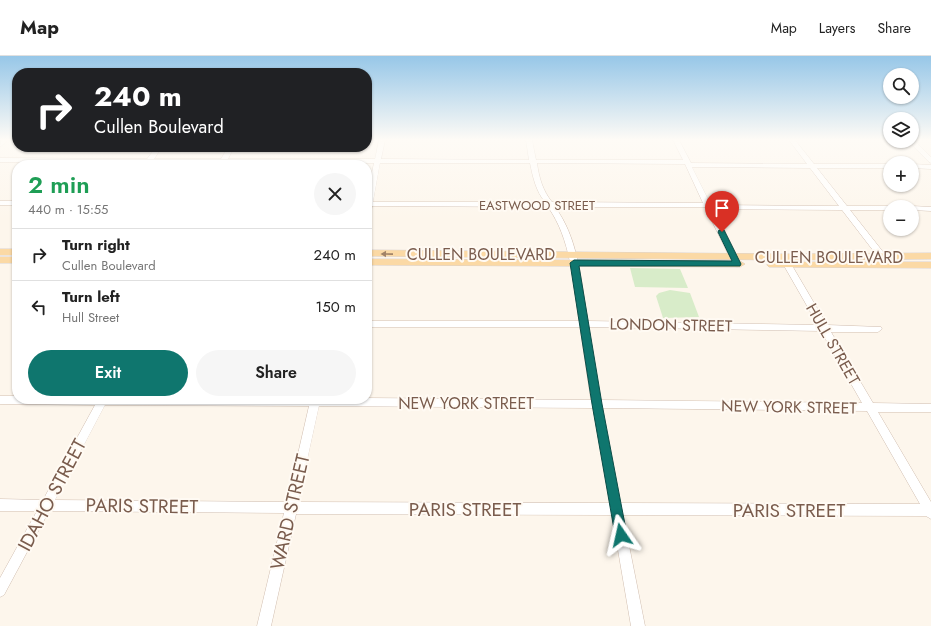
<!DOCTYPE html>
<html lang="en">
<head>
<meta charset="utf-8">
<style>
	body { margin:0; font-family:Jost,sans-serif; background:#f6f6f6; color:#222; height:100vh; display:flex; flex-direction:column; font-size:15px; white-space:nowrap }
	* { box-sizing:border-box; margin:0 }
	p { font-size:13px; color:#767676 }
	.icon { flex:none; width:22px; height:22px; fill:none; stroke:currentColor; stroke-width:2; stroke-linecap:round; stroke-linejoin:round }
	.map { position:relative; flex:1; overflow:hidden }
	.sheet { position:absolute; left:12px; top:104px; width:360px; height:244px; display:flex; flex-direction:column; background:#fff; border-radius:16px; box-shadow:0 1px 3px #0004 }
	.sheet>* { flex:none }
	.guide { position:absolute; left:12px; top:12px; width:360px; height:84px; border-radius:16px; box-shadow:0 1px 3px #0004; background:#202124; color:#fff; overflow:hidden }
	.buttons { position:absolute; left:883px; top:12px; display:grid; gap:8px }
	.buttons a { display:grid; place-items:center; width:36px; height:36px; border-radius:50%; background:#fff; box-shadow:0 1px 3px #0004; font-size:20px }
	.pin { position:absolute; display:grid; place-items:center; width:34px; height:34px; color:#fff; margin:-41px -17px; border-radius:50% 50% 50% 0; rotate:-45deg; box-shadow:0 0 4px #0007 }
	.pin .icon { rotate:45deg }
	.me { position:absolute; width:44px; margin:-22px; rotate:349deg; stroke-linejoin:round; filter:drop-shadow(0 0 3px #0008) }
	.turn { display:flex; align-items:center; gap:14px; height:84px; padding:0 16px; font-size:18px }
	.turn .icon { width:52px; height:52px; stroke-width:2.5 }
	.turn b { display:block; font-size:28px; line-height:34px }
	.round { display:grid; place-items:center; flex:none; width:42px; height:42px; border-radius:21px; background:#f6f6f6 }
	.overview { display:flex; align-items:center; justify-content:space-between; height:68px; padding:0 16px }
	h1 { font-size:24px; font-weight:600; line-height:30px; color:#1e9e55 }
	.primary-button { display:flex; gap:8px; margin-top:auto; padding:8px 16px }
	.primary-button a { flex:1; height:46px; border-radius:24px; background:#0f766e; color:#fff; font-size:16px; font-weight:600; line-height:46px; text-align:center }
	.primary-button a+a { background:#f6f6f6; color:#222 }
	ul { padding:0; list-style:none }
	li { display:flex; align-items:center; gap:12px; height:52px; padding:0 16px; border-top:1px solid #e0e0e0 }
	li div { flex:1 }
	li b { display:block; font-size:15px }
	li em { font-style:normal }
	header { display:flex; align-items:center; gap:24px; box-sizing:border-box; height:56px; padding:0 20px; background:#fff; border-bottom:1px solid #e0e0e0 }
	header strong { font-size:19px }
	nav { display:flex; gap:22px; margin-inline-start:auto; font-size:14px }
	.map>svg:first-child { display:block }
</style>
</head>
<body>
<header>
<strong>Map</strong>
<nav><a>Map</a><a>Layers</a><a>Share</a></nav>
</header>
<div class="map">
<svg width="931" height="570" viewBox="0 0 931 570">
	<rect width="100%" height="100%" fill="#fdf6ec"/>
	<!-- green -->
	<path fill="#d8ecc9" d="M630,212L680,213L688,232L635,231Z
		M670,234L690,237L699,261L663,262L656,240L659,237Z"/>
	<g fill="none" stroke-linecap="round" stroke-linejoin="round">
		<!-- minor casing -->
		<g stroke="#d1beb0" stroke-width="1">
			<path id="minor" d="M1,84H8L0,91Z
				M379,84H385L381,103L529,104L526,84H532L536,104H683L673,84H679L691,107L807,108L789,84H795L814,108H890V112H817L847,150H892L890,151V154H850L891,206L892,208L891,210H885L842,154L714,153L741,208L737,211L733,208L705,151H555C579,183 581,227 588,265L818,269L779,201L783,198L787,201L827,269L881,271L882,273L878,276H831L873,347L931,348V356H878L931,446V463L926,460L623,459L645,570H631L612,459L296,458L271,570H257L284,457L49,455L4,539L0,541V522L37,455H0V443L43,444L95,349L0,348V340H17V343L367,342L591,344L580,271H367V265H579C573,226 571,183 548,151L372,150L371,156L367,158V139L374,107H226L224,109H218L219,107L151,106L147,109L145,108L144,106H0V102L147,103L156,91H162L154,103H221L228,91H234L228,103H375ZM380,107H530C533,122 536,135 545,146H373ZM537,107L685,108L703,147L552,146C543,135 539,122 537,107ZM692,111L810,112L839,150L711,149ZM589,271L821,275L862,347L601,344ZM105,349L309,350L287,446L55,444ZM319,350L593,352L610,447L298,446ZM603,352L867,355L920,448L621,447Z
				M914,84L931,101V107L929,106L908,85Z
				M912,108L931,109V113L912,112Z
				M0,145H17V149H0Z
				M912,150L931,151V155L912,154V151H909Z"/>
		</g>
		<!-- major casing -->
		<g stroke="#dad1cd" stroke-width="1">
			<path id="major" d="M0,193H17V199H0Z
				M367,194L783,198L931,197V203L783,204L367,200Z
				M0,201H17V207H0Z
				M367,203L740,205L745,208L740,211L367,209Z
				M772,206H931V212L769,211L767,209Z"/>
		</g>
		<!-- minor -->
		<use href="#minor" fill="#fff" fill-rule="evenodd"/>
		<!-- major -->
		<use href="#major" fill="#fbd9a5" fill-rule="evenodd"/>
	</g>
	<!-- one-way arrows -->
	<defs><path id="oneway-solid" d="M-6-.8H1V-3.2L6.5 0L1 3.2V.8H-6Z"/></defs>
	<use fill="#a18267" href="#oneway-solid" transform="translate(387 198) rotate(-179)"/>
	<!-- sky -->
	<linearGradient id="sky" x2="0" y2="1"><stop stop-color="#97c7e8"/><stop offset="0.51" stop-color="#fefbf6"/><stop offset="1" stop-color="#fefbf6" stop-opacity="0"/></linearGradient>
	<rect width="931" height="164" fill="url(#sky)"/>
	<!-- route -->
	<path fill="#0f766e" stroke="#0a4d48" d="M719,174H724L741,208L740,210H579L602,348L627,479L625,483L621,485L617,483L615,479L592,348L570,207L574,204L732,205L718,176Z"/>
	<g text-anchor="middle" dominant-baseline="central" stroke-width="4" stroke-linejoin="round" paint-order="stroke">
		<!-- far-street labels -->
		<g font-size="13" fill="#7a5c4d" stroke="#fffaf3">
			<text x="537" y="149">EASTWOOD STREET</text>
		</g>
		<!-- street labels -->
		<g font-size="16" fill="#7a5c4d" stroke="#fffaf3">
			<text x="481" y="198">CULLEN BOULEVARD</text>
			<text x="829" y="201">CULLEN BOULEVARD</text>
			<text transform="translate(671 269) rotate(1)">LONDON STREET</text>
			<text transform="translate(833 288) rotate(60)">HULL STREET</text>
			<text x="466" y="347">NEW YORK STREET</text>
			<text transform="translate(789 351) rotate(1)">NEW YORK STREET</text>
		</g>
		<!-- near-street labels -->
		<g font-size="19" fill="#7a5c4d" stroke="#fffaf3">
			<text transform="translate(52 439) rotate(-62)">IDAHO STREET</text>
			<text transform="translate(142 450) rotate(1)">PARIS STREET</text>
			<text x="465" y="453">PARIS STREET</text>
			<text x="789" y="454">PARIS STREET</text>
			<text transform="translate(290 456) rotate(-77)">WARD STREET</text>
		</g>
	</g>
</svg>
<div class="buttons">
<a><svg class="icon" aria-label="search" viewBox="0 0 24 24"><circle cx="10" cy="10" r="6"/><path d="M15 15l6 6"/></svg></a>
<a><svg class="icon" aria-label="layers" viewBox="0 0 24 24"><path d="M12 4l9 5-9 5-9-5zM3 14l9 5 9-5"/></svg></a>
<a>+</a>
<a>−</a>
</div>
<div class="pin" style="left:722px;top:176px;background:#d93025"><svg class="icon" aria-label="arrive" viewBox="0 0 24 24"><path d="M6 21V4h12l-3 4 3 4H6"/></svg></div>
<svg class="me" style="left:621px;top:479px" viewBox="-20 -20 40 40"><path d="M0-17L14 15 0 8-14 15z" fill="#0f766e" stroke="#fff" stroke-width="4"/></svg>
<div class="guide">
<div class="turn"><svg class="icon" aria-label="right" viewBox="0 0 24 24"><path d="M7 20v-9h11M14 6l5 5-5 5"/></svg><div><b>240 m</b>Cullen Boulevard</div></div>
</div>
<section class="sheet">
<div class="overview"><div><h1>2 min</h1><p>440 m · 15:55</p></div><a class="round"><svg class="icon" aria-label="close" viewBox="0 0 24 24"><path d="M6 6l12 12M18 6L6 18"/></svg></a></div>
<ul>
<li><svg class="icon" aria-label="right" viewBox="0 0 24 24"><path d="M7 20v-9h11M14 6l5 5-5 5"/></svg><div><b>Turn right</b><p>Cullen Boulevard</p></div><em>240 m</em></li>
<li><svg class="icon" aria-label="left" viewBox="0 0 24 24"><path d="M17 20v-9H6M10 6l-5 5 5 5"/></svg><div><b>Turn left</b><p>Hull Street</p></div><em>150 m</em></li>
</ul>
<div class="primary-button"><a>Exit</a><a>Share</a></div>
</section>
</div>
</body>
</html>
